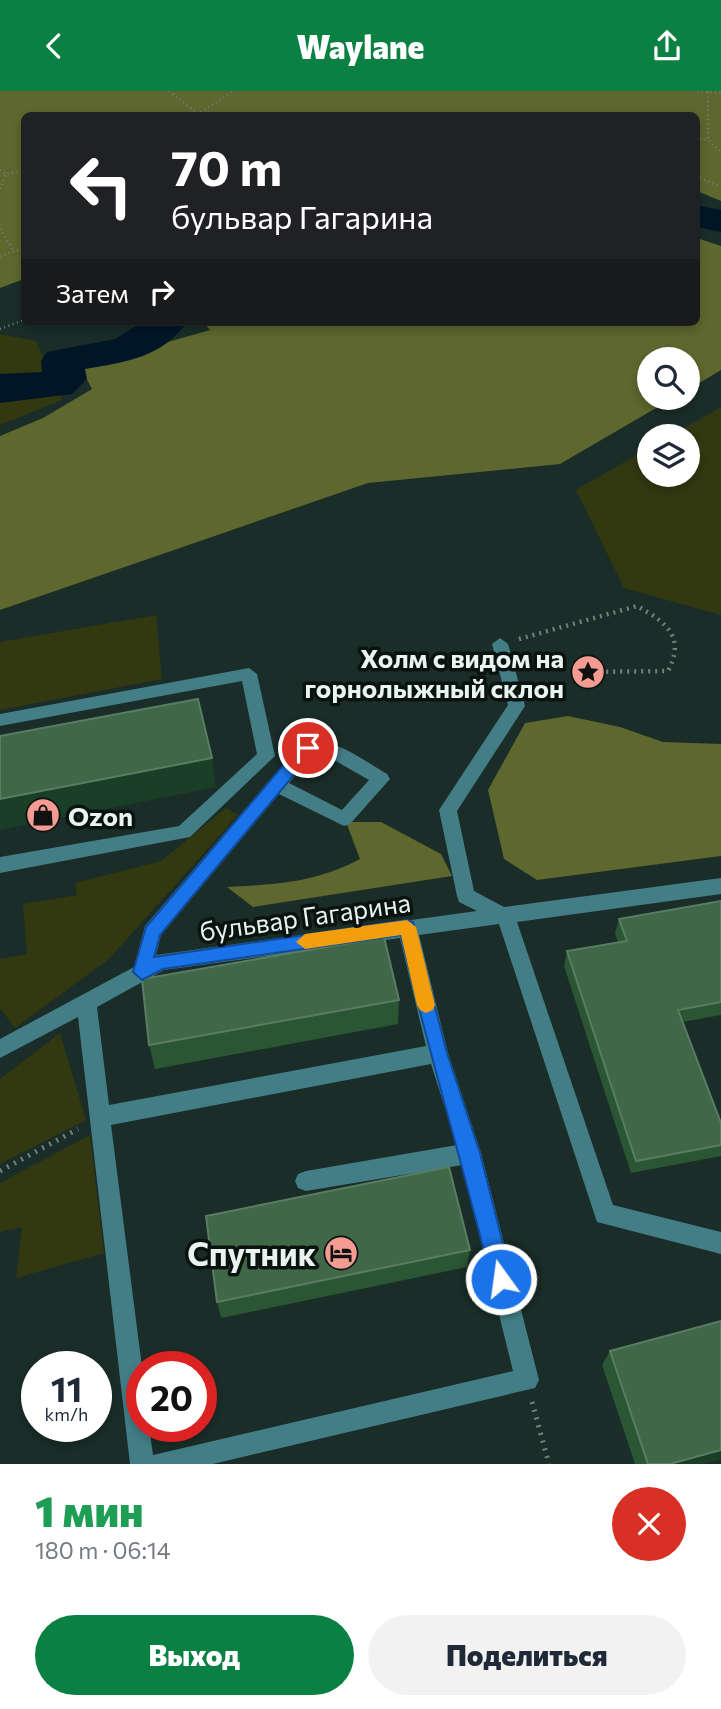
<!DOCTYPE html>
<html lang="ru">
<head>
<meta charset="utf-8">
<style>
	body { margin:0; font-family:Commissioner,sans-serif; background:#f2f2f3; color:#1f2937; height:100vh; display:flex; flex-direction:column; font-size:26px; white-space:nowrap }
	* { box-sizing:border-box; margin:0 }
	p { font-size:23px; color:#747a83 }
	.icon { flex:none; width:38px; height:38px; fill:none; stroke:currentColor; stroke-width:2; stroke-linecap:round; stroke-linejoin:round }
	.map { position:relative; height:1373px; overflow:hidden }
	.panel { display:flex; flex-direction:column; background:#fff; flex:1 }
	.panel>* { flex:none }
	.top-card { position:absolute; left:21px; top:21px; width:679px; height:214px; border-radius:10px; box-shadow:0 4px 10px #0003; background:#202124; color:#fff; overflow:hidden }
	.tools { position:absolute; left:637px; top:256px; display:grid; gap:14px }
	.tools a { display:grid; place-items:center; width:63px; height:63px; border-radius:50%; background:#fff; box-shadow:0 4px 10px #0003; font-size:35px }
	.speed { position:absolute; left:21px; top:1260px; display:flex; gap:14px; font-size:35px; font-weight:700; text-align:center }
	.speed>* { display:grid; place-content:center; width:91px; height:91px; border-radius:50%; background:#fff; box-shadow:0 4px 10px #0003; line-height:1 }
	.speed small { font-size:18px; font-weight:400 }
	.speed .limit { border:10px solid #d22; background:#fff; color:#111 }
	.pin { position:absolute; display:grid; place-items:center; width:60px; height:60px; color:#fff; margin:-30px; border:4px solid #fff; border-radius:50%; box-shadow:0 2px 7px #0007 }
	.me { position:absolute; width:77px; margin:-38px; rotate:346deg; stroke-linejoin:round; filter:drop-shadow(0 0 5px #0008) }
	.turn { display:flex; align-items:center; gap:24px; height:147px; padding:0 35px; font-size:32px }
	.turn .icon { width:91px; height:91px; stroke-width:2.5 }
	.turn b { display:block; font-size:49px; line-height:60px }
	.then { display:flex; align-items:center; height:66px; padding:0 35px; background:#0003; gap:14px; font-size:26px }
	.round { display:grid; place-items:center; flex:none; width:74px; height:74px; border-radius:37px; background:#f2f2f3 }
	.overview { display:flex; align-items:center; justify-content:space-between; height:119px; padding:0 35px }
	h1 { font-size:42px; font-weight:800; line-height:52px; color:#1e9e55 }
	.button { display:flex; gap:14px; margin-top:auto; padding:14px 35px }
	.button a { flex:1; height:80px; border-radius:42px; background:#0b8043; color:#fff; font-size:28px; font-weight:800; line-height:80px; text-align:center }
	.button a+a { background:#f2f2f3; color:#1f2937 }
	header { display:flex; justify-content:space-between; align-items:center; height:91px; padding:0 35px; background:#0b8043; color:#fff; font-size:32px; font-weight:800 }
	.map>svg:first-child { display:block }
</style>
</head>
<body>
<header><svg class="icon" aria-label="back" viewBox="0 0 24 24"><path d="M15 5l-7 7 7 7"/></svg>Waylane<svg class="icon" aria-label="share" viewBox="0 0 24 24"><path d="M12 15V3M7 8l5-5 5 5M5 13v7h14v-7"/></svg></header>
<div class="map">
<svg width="721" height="1373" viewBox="0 0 721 1373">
	<rect width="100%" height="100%" fill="#1a2d28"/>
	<!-- green -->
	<path fill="#323810" d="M0,243L36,250L62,309L0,334Z
		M721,316V524L624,497L576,399L649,357V383H688V345H671Z
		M156,524L162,588L0,619V551Z
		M226,717L238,724L109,868L15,937L0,917V868L27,863L23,813L77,804L75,792L161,770Z
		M60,942L86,1029L0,1073V988Z
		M90,1044L104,1162L16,1187L22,1136L0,1141V1092Z"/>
	<!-- forest -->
	<path fill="#5d672e" d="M0,0H721V110L697,100L696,24H24V188L0,197Z
		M697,147L721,155V279L688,299V268H649V306H675L560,373L368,392L0,519V345L43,327L92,298L80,276L210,239L203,231H696Z
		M568,625L620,636L663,651L721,653V765L537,789L504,768L488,699L525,632Z
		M346,731H381L441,763L452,785L253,816L227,796C279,793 314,792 360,768Z"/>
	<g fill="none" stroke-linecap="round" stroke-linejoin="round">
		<!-- river -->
		<path fill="#001627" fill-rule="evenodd" d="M696,114L721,119V141L696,136Z
			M142,231H187C162,267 125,271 85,278L87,288L72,303L0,312V283L42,281L41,270L47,261L115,248Z"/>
		<!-- path-far2 -->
		<path stroke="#71817c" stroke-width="2.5" stroke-dasharray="1 3.5" stroke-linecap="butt" d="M169,0L198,23
			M697,0L721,2
			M708,1V49L721,61
			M197,24L233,0
			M696,47L708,49
			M0,79L6,83L24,79
			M696,85L721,96
			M0,98L6,83
			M0,138L14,160
			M0,165L24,157
			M0,238L24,229"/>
		<!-- path-far1 -->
		<path stroke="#71817c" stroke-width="4.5" stroke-dasharray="2 5" stroke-linecap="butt" d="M519,548L637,515C666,531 686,546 668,580L588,581"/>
		<!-- path -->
		<path stroke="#71817c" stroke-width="5" stroke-dasharray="2 6" stroke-linecap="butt" d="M0,1080L78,1038
			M532,1311L549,1373"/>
		<!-- minor -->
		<path fill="#437e87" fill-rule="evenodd" d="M500,547L508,553L525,615L457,720L474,800L504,816L721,787V803L517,831L613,1114L721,1141V1163L597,1131L499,833L419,844L448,962L481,1062L539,1289L535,1297L213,1373H130L78,926L0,967V948L134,876L145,835L302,652C331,643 363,669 387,683L390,688L350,733L344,735L279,703L161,844L156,864L477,820L459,811L457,805L439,719L508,614L492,553ZM312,664L327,665L369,689L342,719L289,692ZM400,847L426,955L109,1014L97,916L164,879ZM431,973L457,1054L306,1080L298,1083L295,1090L298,1097L306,1100L462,1074L513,1280L153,1364L149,1335H142V1276L111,1034Z
			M249,577L257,583L275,665L190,746L0,782V766L179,735L257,663L242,590L0,635V623Z"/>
	</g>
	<!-- wall -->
	<path fill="#2a5633" d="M721,810V924L683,931L721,1032V1065L631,1082L564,875L567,860L618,851L615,842L619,828Z
		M399,909L398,933L155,978L149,954Z
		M470,1159L467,1176L221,1227L217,1211Z
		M721,1230V1368L702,1373H635L602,1274L610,1260Z"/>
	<!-- shaded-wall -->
	<path fill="#1b3e26" d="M212,667L216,696L0,739V708Z
		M721,1359V1368L702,1373H670Z"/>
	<!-- building -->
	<path fill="#3f6748" stroke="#597d62" stroke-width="2" d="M198,608L212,667L0,708V645Z
		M721,810V911L678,919L721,1032V1054L636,1070L567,860L627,850L619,828Z
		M384,846L399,909L149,954L142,888Z
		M449,1076L470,1159L217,1211L206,1125Z
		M721,1230V1359L670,1373H648L610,1260Z"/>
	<!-- route -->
	<path fill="#1a73e8" stroke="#114b97" stroke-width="2" d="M308,651L313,652V661L160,844L154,866L407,829L413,831L447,962L480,1062L512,1188L509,1196L501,1199L494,1196L491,1188C463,1073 428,960 401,844L163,878L142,889L133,881L146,836L302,652Z"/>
	<!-- slow -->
	<path fill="#f59e0b" d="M407,829L416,836L435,914L433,919L426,922L420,919L417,914L401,844L305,858L296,851L305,843Z"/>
	<!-- icons -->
	<defs>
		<g id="sight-disc" transform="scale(1.75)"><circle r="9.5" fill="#f59c92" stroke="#0b1311"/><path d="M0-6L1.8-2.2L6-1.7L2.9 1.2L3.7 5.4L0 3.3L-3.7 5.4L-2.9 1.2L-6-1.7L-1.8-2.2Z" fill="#111"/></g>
		<g id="shop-disc" transform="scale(1.75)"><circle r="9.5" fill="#f59c92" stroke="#0b1311"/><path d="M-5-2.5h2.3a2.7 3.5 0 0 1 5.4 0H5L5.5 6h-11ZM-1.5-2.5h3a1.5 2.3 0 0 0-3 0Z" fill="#111"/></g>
		<g id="hotel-disc" transform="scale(1.75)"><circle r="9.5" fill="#f59c92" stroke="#0b1311"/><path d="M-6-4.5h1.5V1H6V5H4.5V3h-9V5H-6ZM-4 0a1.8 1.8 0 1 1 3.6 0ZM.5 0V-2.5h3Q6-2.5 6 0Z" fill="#111"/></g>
	</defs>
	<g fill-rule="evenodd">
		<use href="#sight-disc" x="588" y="581"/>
		<use href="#shop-disc" x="43" y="724"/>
		<use href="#hotel-disc" x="341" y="1162"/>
	</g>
	<g text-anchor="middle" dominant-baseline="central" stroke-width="7" stroke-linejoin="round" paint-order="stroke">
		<!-- poi labels -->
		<g font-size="26" font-weight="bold" fill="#e8f4f1" stroke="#0b1311" text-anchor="end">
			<text x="564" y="566">Холм с видом на<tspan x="564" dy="30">горнолыжный склон</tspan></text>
			<text x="68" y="724" text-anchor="start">Ozon</text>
		</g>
		<!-- street labels -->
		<g font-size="26" fill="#e8f4f1" stroke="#0b1311">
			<text transform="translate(305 825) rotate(-8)">бульвар Гагарина</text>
		</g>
		<!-- near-poi labels -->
		<g font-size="32" font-weight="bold" fill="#e8f4f1" stroke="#0b1311" text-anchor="end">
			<text x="316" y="1162">Спутник</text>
		</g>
	</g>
</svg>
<div class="tools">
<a><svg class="icon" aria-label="search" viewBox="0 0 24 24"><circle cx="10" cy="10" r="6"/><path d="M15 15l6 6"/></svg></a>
<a><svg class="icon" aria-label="layers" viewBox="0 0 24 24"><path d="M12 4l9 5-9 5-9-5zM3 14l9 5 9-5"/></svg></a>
</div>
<div class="speed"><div>11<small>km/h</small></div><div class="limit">20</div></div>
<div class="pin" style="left:308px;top:657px;background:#d93025"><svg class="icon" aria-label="arrive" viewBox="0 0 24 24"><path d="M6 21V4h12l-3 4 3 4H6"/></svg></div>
<svg class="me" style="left:501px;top:1188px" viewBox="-20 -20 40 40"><circle r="17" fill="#1a73e8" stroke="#fff" stroke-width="3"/><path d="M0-11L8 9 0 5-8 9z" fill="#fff"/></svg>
<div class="top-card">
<div class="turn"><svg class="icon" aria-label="left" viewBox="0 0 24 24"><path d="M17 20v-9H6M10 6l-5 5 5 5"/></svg><div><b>70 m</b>бульвар Гагарина</div></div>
<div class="then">Затем<svg class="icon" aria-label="right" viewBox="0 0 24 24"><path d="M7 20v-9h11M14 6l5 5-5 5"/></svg></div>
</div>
</div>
<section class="panel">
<div class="overview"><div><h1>1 мин</h1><p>180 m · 06:14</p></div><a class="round" style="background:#d93025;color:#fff"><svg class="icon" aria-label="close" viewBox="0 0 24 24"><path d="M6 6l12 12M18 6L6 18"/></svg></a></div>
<div class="button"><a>Выход</a><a>Поделиться</a></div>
</section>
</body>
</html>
